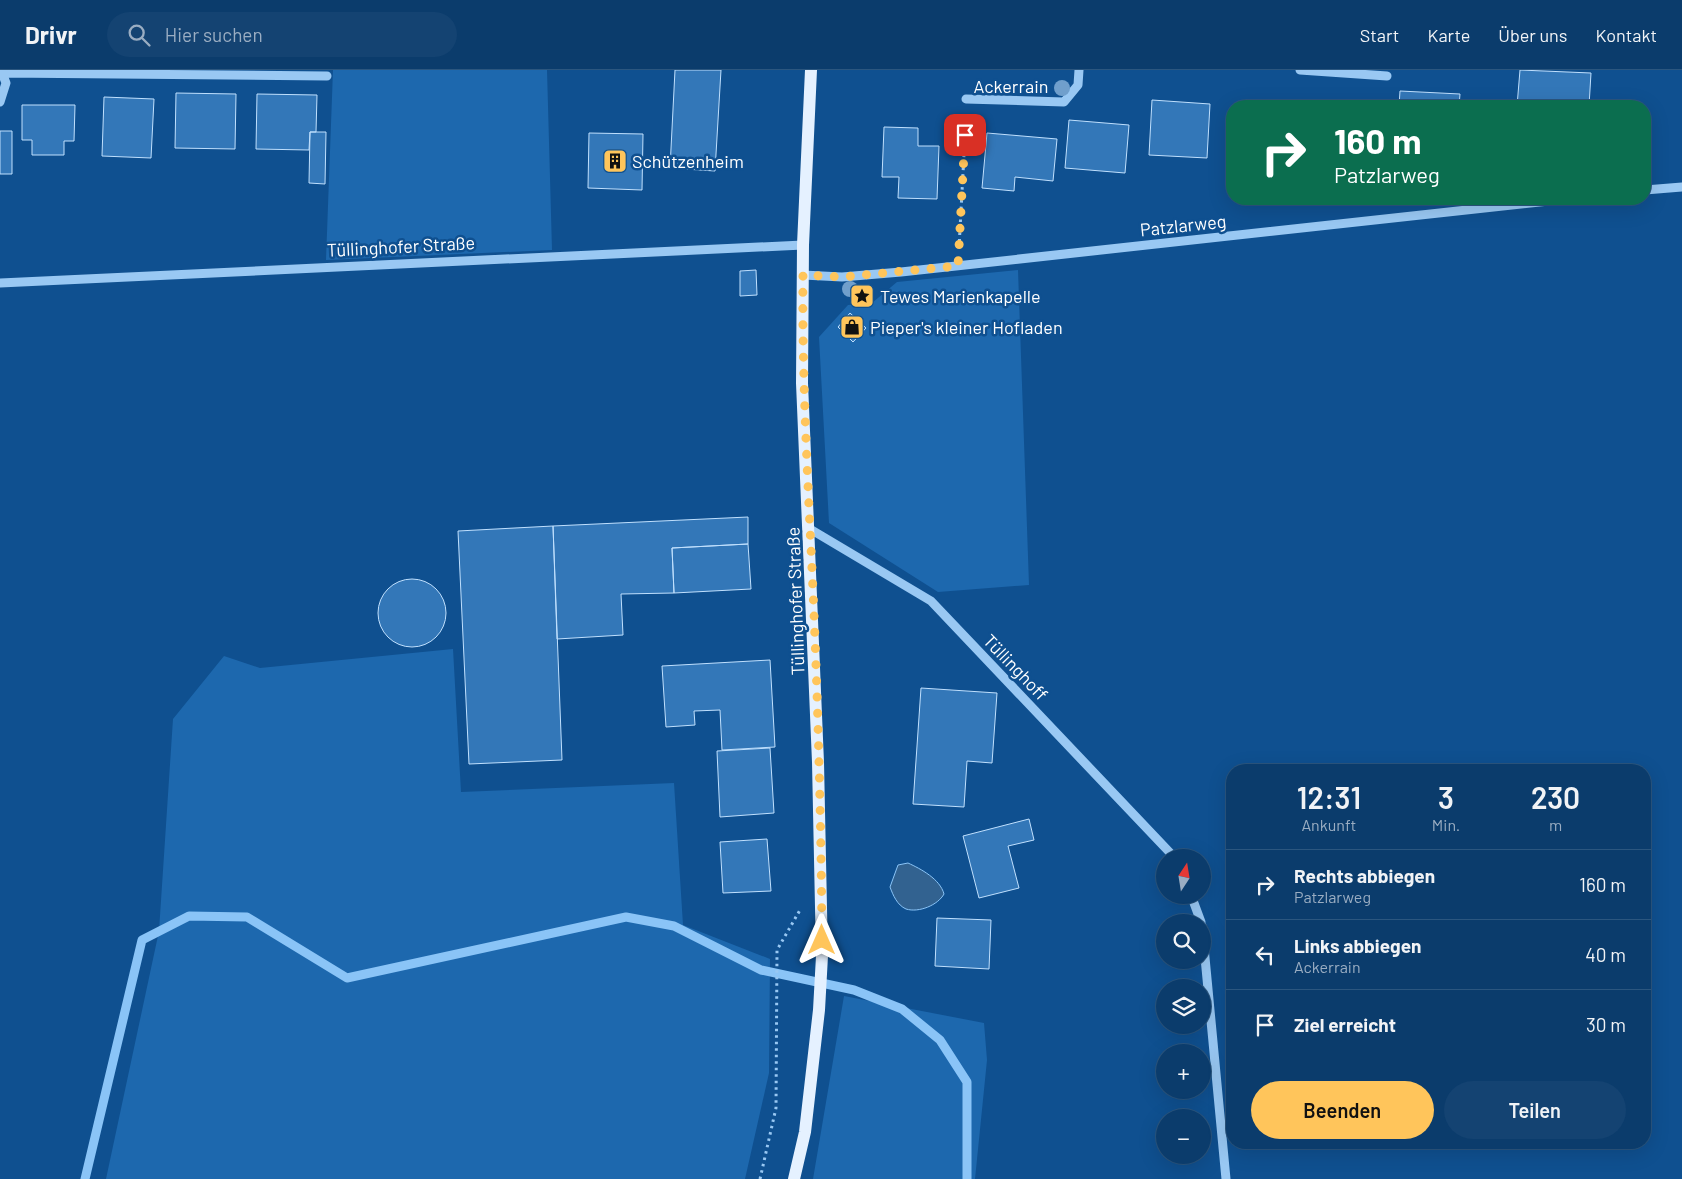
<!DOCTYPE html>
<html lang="de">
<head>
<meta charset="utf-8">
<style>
	body { margin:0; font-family:Barlow,sans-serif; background:#144372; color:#f1f3f6; height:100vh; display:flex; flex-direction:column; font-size:19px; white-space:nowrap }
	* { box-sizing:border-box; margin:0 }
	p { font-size:16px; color:#9aadc2 }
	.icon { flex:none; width:28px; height:28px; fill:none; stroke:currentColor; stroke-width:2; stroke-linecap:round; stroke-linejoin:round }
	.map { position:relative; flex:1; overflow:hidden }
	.side { position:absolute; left:1226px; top:694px; width:425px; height:385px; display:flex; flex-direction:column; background:#0b3c6c; border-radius:20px; box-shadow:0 5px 20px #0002,0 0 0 1px #2b567f }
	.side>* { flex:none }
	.top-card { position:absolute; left:1226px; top:30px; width:425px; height:105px; border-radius:20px; box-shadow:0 5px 20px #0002,0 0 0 1px #2b567f; background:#0b6e4f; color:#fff; overflow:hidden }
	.needle { width:32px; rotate:12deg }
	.fabs { position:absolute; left:1156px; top:779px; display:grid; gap:10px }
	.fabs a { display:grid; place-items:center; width:55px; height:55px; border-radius:50%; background:#0b3c6c; box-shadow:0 5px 20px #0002,0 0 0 1px #2b567f; font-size:25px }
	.pin { position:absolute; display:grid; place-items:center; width:42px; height:42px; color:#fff; margin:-21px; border-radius:10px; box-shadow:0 2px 8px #0006 }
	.me { position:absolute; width:55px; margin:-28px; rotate:0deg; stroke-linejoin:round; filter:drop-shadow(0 0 4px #0008) }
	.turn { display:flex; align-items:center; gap:18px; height:105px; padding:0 25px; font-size:22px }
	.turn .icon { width:65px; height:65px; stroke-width:2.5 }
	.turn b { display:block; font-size:35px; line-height:42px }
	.eta { display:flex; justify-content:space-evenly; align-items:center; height:85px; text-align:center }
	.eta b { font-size:30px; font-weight:600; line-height:35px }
	.button { display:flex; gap:10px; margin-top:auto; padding:10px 25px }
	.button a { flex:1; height:58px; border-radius:30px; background:#ffc55b; color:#111; font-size:20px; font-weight:600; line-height:58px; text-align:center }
	.button a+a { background:#144372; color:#f1f3f6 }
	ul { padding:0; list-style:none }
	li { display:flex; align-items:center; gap:15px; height:70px; padding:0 25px; border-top:1px solid #2b567f }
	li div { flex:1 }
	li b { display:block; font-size:19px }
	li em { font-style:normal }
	header { display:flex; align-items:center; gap:30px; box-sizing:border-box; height:70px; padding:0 25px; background:#0b3c6c; border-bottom:1px solid #2b567f }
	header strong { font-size:24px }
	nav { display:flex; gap:28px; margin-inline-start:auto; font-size:18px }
	.search { width:350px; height:45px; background:#144372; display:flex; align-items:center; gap:12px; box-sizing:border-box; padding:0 18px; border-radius:28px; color:#9aadc2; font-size:19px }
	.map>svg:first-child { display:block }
</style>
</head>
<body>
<header>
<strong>Drivr</strong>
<div class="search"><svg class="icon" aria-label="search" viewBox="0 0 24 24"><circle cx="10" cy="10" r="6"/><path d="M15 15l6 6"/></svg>Hier suchen</div>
<nav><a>Start</a><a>Karte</a><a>Über uns</a><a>Kontakt</a></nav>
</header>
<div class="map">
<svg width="1682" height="1109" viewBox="0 0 1682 1109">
	<rect width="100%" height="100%" fill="#0f5090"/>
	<!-- green -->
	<path fill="#1d68ae" d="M333,0H547L552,180L326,190Z
		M1018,200L1029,515L938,522L829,453L819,267L848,235L872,233L897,212Z
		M453,579L461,722L674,713L683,855L770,889L769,1003L745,1109H106L159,861L173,649L224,586L260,598Z
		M844,926L984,953L987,990L975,1109H813Z"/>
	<!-- water -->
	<path fill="#326290" stroke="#8ac4f7" d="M908,793C921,799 940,809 944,824C938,835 919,843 906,839C897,835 893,825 890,817L898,795Z"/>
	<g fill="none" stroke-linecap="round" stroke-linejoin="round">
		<!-- stream -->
		<path stroke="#8ac4f7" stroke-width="9" d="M85,1109L142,870L189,846L247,847L347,908L626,847L674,856L761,900L854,920L902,939L940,970L967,1012V1109"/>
	</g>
	<!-- building -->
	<path fill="#3377b8" stroke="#c0e0fe" d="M675,0H721L715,101L670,98Z
		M1520,0L1591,3L1589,36H1517Z
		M1400,21L1460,24L1459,36H1399Z
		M176,23L236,24L235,79L175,78Z
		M257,24L317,25L316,62H310L309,80L256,79Z
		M104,27L154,29L151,88L102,86Z
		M1152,30L1210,34L1207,88L1149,85Z
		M1317,34L1374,36H1317Z
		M22,35H75L74,71H64V85H32V70H22Z
		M1069,50L1129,55L1125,103L1065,98Z
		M884,57L918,58V76H939L937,129L898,128L899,107H882Z
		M0,61H12V104H0Z
		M310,62H326L325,114L309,113Z
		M589,63L643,64L642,120L588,118Z
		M987,63L1057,69L1053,111L1015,107L1014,121L982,118Z
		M756,200L757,225L740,226V201Z
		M856.5 227a5.5 5.5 0 1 1 11 0a5.5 5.5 0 1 1-11 0Z
		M850,243L866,258L853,272L838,257Z
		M748,447V474L672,478L674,523L621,524L623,565L557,569L553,456Z
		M553,456L562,690L469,694L458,461Z
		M748,474L751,519L674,523L672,478Z
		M378 543a34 34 0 1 1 68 0a34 34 0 1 1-68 0Z
		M770,590L775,677L722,680L720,640L694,641L695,655L666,657L662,596Z
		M921,618L997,623L992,693L967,691L964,737L913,734Z
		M770,678L774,743L720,747L717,681Z
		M1029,749L1034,770L1008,776L1019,818L979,828L963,766Z
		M767,769L771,821L723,823L720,772Z
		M937,848L991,850L989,899L935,896Z"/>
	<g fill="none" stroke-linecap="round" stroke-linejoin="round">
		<!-- path -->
		<path stroke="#99c8f3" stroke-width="3" stroke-dasharray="2.5 4" stroke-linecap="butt" d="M959,178L966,47
			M760,1109L776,1038L777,880L800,840"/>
		<!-- minor -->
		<path stroke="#99c8f3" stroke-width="9" d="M1300,0L1387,6
			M4,3L327,6
			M966,29L1064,32L1078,15L1079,0
			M0,32L6,13L1,0
			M1645,120L1682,117
			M803,205L842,207L901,202L1567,129
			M0,213L803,175
			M810,459L931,531L1175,788
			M1191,825L1201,852
			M1202,856L1226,1109"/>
		<!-- major -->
		<path stroke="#e5f1ff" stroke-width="12" d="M794,1109L805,1062L819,940L822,886L818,692L802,313L803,175L811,0"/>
	</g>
	<!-- trees -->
	<g fill="#709fcc">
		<circle cx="1062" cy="18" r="8"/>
		<circle cx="850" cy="219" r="8"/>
	</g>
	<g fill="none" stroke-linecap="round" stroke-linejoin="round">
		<!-- route -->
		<path stroke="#ffc55b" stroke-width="9" stroke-dasharray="0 16.2" d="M822,870C821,733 817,595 810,458C806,374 802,290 803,205L842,207L958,196L965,65"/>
	</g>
	<!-- icons -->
	<defs>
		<g id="building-square" transform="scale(1.25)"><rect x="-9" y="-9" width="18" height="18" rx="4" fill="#ffc55b" stroke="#0f5090"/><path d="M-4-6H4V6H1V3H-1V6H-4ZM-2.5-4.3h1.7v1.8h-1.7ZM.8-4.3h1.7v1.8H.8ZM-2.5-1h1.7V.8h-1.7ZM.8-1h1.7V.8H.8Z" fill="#111"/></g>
		<g id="sight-square" transform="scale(1.25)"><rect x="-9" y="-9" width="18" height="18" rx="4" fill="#ffc55b" stroke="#0f5090"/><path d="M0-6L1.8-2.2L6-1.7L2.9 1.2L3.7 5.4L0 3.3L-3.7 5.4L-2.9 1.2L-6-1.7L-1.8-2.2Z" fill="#111"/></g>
		<g id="shop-square" transform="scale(1.25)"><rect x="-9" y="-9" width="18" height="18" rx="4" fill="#ffc55b" stroke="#0f5090"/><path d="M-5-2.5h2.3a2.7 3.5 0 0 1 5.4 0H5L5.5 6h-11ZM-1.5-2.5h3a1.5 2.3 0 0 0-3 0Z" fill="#111"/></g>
	</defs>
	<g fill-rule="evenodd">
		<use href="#building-square" x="615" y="91"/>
		<use href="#sight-square" x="862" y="226"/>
		<use href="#shop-square" x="852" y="257"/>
	</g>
	<g text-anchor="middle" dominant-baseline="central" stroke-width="5" stroke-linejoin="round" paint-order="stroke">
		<!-- street labels -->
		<g font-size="18" fill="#fff" stroke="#0f5090">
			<text x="1011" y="16">Ackerrain</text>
			<text transform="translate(1183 155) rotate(-6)">Patzlarweg</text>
			<text transform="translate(401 176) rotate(-3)">Tüllinghofer Straße</text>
			<text transform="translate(795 531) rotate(-92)">Tüllinghofer Straße</text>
			<text transform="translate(1016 597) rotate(46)">Tüllinghoff</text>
		</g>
		<!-- poi labels -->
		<g font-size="18" fill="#fff" stroke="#0f5090" text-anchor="start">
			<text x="632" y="91">Schützenheim</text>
			<text x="880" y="226">Tewes Marienkapelle</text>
			<text x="870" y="257">Pieper's kleiner Hofladen</text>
		</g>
	</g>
</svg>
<div class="fabs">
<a><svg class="needle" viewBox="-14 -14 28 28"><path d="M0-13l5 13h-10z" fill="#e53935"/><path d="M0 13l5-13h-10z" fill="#9aadc2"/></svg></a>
<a><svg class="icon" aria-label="search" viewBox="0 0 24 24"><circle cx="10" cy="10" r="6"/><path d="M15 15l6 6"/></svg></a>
<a><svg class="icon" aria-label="layers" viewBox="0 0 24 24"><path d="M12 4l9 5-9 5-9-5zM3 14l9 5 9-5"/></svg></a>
<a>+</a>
<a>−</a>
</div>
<div class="pin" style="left:965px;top:65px;background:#d93025"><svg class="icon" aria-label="arrive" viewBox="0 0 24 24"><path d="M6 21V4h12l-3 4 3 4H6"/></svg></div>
<svg class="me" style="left:822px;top:870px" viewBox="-20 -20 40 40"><path d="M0-17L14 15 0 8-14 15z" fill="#ffc55b" stroke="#fff" stroke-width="4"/></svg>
<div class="top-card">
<div class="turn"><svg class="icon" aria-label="right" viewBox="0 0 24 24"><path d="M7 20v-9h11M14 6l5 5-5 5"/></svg><div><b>160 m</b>Patzlarweg</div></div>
</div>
<section class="side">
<div class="eta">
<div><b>12:31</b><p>Ankunft</p></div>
<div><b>3</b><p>Min.</p></div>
<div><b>230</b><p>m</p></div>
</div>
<ul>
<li><svg class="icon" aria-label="right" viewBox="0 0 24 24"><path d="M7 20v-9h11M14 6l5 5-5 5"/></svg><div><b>Rechts abbiegen</b><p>Patzlarweg</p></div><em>160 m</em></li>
<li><svg class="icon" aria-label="left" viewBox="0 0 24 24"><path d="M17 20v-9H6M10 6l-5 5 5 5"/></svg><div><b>Links abbiegen</b><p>Ackerrain</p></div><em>40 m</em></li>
<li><svg class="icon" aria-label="arrive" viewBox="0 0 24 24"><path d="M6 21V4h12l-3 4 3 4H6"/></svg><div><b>Ziel erreicht</b></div><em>30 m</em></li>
</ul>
<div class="button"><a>Beenden</a><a>Teilen</a></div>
</section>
</div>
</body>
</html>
